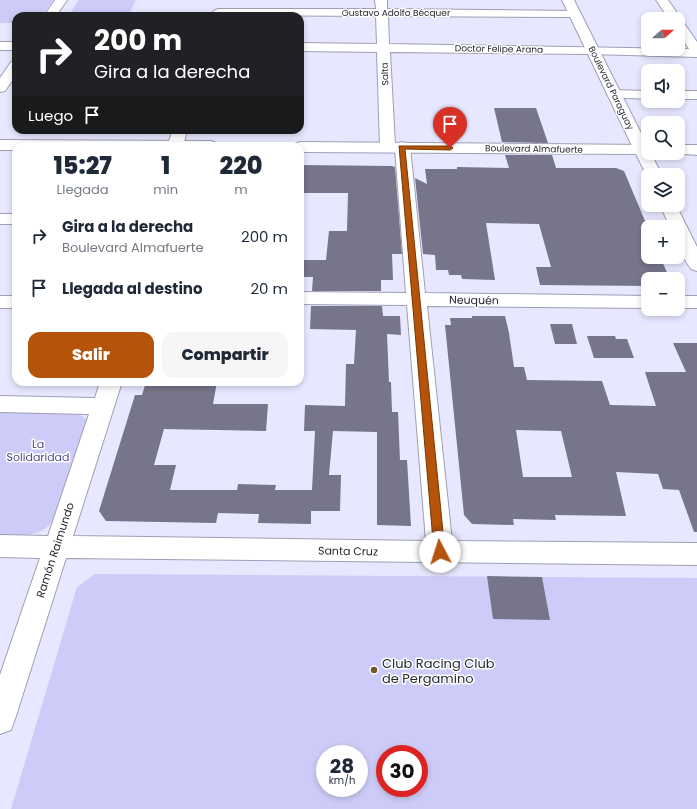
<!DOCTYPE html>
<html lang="es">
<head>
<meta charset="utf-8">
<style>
	body { margin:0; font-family:Poppins,sans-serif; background:#f6f6f7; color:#1f2937; height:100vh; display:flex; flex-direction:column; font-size:15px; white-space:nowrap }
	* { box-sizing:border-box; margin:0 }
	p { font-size:13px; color:#747a83 }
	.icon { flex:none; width:22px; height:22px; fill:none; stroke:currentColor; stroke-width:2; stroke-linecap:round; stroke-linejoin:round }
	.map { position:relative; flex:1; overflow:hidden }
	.panel { position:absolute; left:12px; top:142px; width:292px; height:244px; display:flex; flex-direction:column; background:#fff; border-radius:12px; box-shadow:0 2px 6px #0003 }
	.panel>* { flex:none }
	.hud { position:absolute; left:12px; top:12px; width:292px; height:122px; border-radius:12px; box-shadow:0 2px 6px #0003; background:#202124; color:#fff; overflow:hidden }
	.needle { width:26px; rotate:69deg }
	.tools { position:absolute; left:641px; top:12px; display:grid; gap:8px }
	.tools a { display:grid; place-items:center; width:44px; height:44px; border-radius:8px; background:#fff; box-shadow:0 2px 6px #0003; font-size:20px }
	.speed { position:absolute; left:316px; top:745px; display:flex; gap:8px; font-size:20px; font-weight:700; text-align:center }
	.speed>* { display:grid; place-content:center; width:52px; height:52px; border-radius:50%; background:#fff; box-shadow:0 2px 6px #0003; line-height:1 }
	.speed small { font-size:10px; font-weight:400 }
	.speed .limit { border:6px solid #d22; background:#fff; color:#111 }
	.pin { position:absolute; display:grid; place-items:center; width:34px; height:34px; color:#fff; margin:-41px -17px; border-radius:50% 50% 50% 0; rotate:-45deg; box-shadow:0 0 4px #0007 }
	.pin .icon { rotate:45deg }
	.me { position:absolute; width:44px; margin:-22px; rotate:355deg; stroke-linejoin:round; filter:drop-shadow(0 0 3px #0008) }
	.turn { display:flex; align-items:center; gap:14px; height:84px; padding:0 16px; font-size:18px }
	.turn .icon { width:52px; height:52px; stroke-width:2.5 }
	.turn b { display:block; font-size:28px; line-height:34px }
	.then { display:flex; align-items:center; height:38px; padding:0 16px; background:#0003; gap:8px; font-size:15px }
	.eta { display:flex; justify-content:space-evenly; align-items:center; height:68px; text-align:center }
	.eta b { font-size:24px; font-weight:800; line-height:28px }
	.cta { display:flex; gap:8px; margin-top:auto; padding:8px 16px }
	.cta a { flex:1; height:46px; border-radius:12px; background:#b45309; color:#fff; font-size:16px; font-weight:800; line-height:46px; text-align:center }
	.cta a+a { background:#f6f6f7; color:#1f2937 }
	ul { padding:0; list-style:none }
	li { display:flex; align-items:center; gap:12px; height:52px; padding:0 16px }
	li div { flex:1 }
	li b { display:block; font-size:15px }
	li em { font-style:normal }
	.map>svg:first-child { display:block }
</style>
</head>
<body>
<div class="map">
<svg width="697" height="809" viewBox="0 0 697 809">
	<rect width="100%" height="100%" fill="#e7e7ff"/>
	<!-- green -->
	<path fill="#cdccf8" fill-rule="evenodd" d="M0,0H53L42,16H16V23H0Z
		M79,0H136L128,16H68Z
		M0,413H74L82,416L86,420V426L55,517C43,539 21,535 0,535Z
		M95,574L697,578V809H11L77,587ZM325,754H359V788H325ZM385,754H419V788H385Z"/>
	<!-- building -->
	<path fill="#76758a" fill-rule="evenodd" d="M494,108H536L548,143L502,142Z
		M505,155H552L556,168H616L624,171L648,228V257H660L670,279H648V286L540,285L536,267H551L539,224L486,223L495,280L462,279L461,275H449L448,270H436L435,255L423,254L415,178L427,184L425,169H457V167L509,168Z
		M300,165L392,166L395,167L402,254H392L393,280H381V291H312L313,277H300V260H326L329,231H347L348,193H300Z
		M311,306H382L383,316H400L401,335L387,334L389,382H391L392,412H398L400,460H407L411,526L377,525V432L333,431L329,475H341L340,511H311V524L258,523L259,514L218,513L216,523L106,521L99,511L135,395H142L146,382H217L213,404H268L266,431L164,429L154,465H176L170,490H237L238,484L276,485L275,490H312L315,431H304L305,405L345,406L346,364H354L356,330L310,329Z
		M472,316H505L509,333L514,367H524L527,380L602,381L610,405L656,406L645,372H686L673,343H697V532H694L679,490L663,489L658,474L616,472L626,516L555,515L556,520L513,519L514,525L472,524L464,515L445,325H451L450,318H472ZM516,430L561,431L572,477H523Z
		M550,324H572L577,344H555Z
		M587,336H615L616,339H627L634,358H594Z
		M487,576L542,577L550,620L493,619Z"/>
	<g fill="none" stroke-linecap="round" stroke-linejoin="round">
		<!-- minor casing -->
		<g stroke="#9f9eb5" stroke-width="2">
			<path id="minor" d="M55,0H67L56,16H44Z
				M375,0H387V9L574,11L578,12L580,14L578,16L574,17L388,16L389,44L689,49L678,32V19H669L656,0H668L697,42V57L592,54L390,52L395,145L402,142L407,144L410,147L425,293L648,296V308L427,306L452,541L697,543V565L66,558L15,719L11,730L0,734V675L40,558L0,557V535L48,536L89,414L0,412V396L95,398L100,382H122L73,536L426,541L407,305L300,304V292L406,293L395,149L388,152L383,150L380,147L377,52L300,51V43L377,44L376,16L219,15L215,14L213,12L215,10L219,9H376Z
				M0,42H16V50H0Z
				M16,61V75L5,91L0,92V78L11,62Z
				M614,90L648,91V99L609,97L607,94L609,91Z
				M678,91H697V99H678Z
				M173,130H187L183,146H167Z
				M0,214H16V224H0Z
				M0,296H16V308H0Z
				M678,296H697V308H678Z"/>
		</g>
		<!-- tertiary casing -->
		<g stroke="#9f9eb5" stroke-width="2">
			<path id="tertiary" d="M562,0H574L648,147L647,153L642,155L637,153L634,150Z"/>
		</g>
		<!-- secondary casing -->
		<g stroke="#9f9eb5" stroke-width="2">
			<path id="secondary" d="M0,140L211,141L216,143L219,146H16V150H0Z
				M300,142L648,145V153H654L651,154L662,175H648V178L636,154L300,152V146H293L295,144Z
				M678,145H697V155L673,153H678Z
				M660,205H676L697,247V271L691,269C680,254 678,245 678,227H670Z"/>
		</g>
		<!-- minor -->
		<use href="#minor" fill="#fff" fill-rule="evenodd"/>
		<!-- tertiary -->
		<use href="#tertiary" fill="#fff" fill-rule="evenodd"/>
		<!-- secondary -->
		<use href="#secondary" fill="#fff" fill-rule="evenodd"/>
	</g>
	<!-- route -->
	<path fill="#b45309" stroke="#753606" d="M399,146H450L453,148L450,150L405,149L445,552L444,556L440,557L436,556L434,552Z"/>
	<!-- markers -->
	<circle fill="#73562a" stroke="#fff" stroke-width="1.5" cx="374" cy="670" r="4"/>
	<g text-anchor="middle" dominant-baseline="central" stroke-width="3" stroke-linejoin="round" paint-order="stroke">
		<!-- far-street labels -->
		<g font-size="9" fill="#282831" stroke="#fff">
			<text x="396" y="13">Gustavo Adolfo Bécquer</text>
			<text transform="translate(499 49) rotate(1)">Doctor Felipe Arana</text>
			<text transform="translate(385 74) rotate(-93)">Salta</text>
			<text transform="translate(611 88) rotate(64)">Boulevard Paraguay</text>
			<text transform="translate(534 149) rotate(1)">Boulevard Almafuerte</text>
		</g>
		<!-- street labels -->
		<g font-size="11" fill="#282831" stroke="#fff">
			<text transform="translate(474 300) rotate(1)">Neuquén</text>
			<text transform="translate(55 550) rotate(-72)">Ramón Raimundo</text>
			<text transform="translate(348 551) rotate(1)">Santa Cruz</text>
		</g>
		<!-- park labels -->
		<g font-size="11" fill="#514a8c" stroke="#fff">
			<text x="38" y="444">La<tspan x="38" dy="13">Solidaridad</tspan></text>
		</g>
		<!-- near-poi labels -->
		<g font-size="13" fill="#282831" stroke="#fff" text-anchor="start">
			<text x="382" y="663">Club Racing Club<tspan x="382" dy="15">de Pergamino</tspan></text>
		</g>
	</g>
</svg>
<div class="tools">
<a><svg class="needle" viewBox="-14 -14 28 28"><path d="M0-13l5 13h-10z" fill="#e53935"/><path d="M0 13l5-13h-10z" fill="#747a83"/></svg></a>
<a><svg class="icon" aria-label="sound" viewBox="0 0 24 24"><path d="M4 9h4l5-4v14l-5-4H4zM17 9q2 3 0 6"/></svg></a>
<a><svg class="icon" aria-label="search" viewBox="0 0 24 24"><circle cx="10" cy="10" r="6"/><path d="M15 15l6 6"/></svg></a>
<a><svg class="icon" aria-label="layers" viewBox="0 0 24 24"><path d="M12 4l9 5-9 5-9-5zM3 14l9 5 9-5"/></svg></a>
<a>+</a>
<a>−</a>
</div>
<div class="speed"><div>28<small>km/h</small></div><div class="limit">30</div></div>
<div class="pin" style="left:450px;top:148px;background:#d93025"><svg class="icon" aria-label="arrive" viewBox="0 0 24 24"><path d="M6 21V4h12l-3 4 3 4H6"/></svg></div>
<svg class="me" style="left:440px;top:552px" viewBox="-20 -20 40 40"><circle r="19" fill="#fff"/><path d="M0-13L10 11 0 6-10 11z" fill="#b45309"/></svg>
<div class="hud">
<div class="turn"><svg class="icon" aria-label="right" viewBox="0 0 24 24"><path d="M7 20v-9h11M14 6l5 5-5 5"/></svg><div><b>200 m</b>Gira a la derecha</div></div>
<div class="then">Luego<svg class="icon" aria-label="arrive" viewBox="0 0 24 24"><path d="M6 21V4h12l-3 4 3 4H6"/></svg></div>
</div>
<section class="panel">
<div class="eta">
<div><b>15:27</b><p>Llegada</p></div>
<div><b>1</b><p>min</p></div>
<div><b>220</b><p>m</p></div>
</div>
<ul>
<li><svg class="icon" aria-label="right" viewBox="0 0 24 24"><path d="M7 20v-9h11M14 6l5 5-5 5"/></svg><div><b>Gira a la derecha</b><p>Boulevard Almafuerte</p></div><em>200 m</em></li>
<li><svg class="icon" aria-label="arrive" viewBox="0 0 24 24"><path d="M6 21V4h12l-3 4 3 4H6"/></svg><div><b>Llegada al destino</b></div><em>20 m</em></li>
</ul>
<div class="cta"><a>Salir</a><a>Compartir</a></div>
</section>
</div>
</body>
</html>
